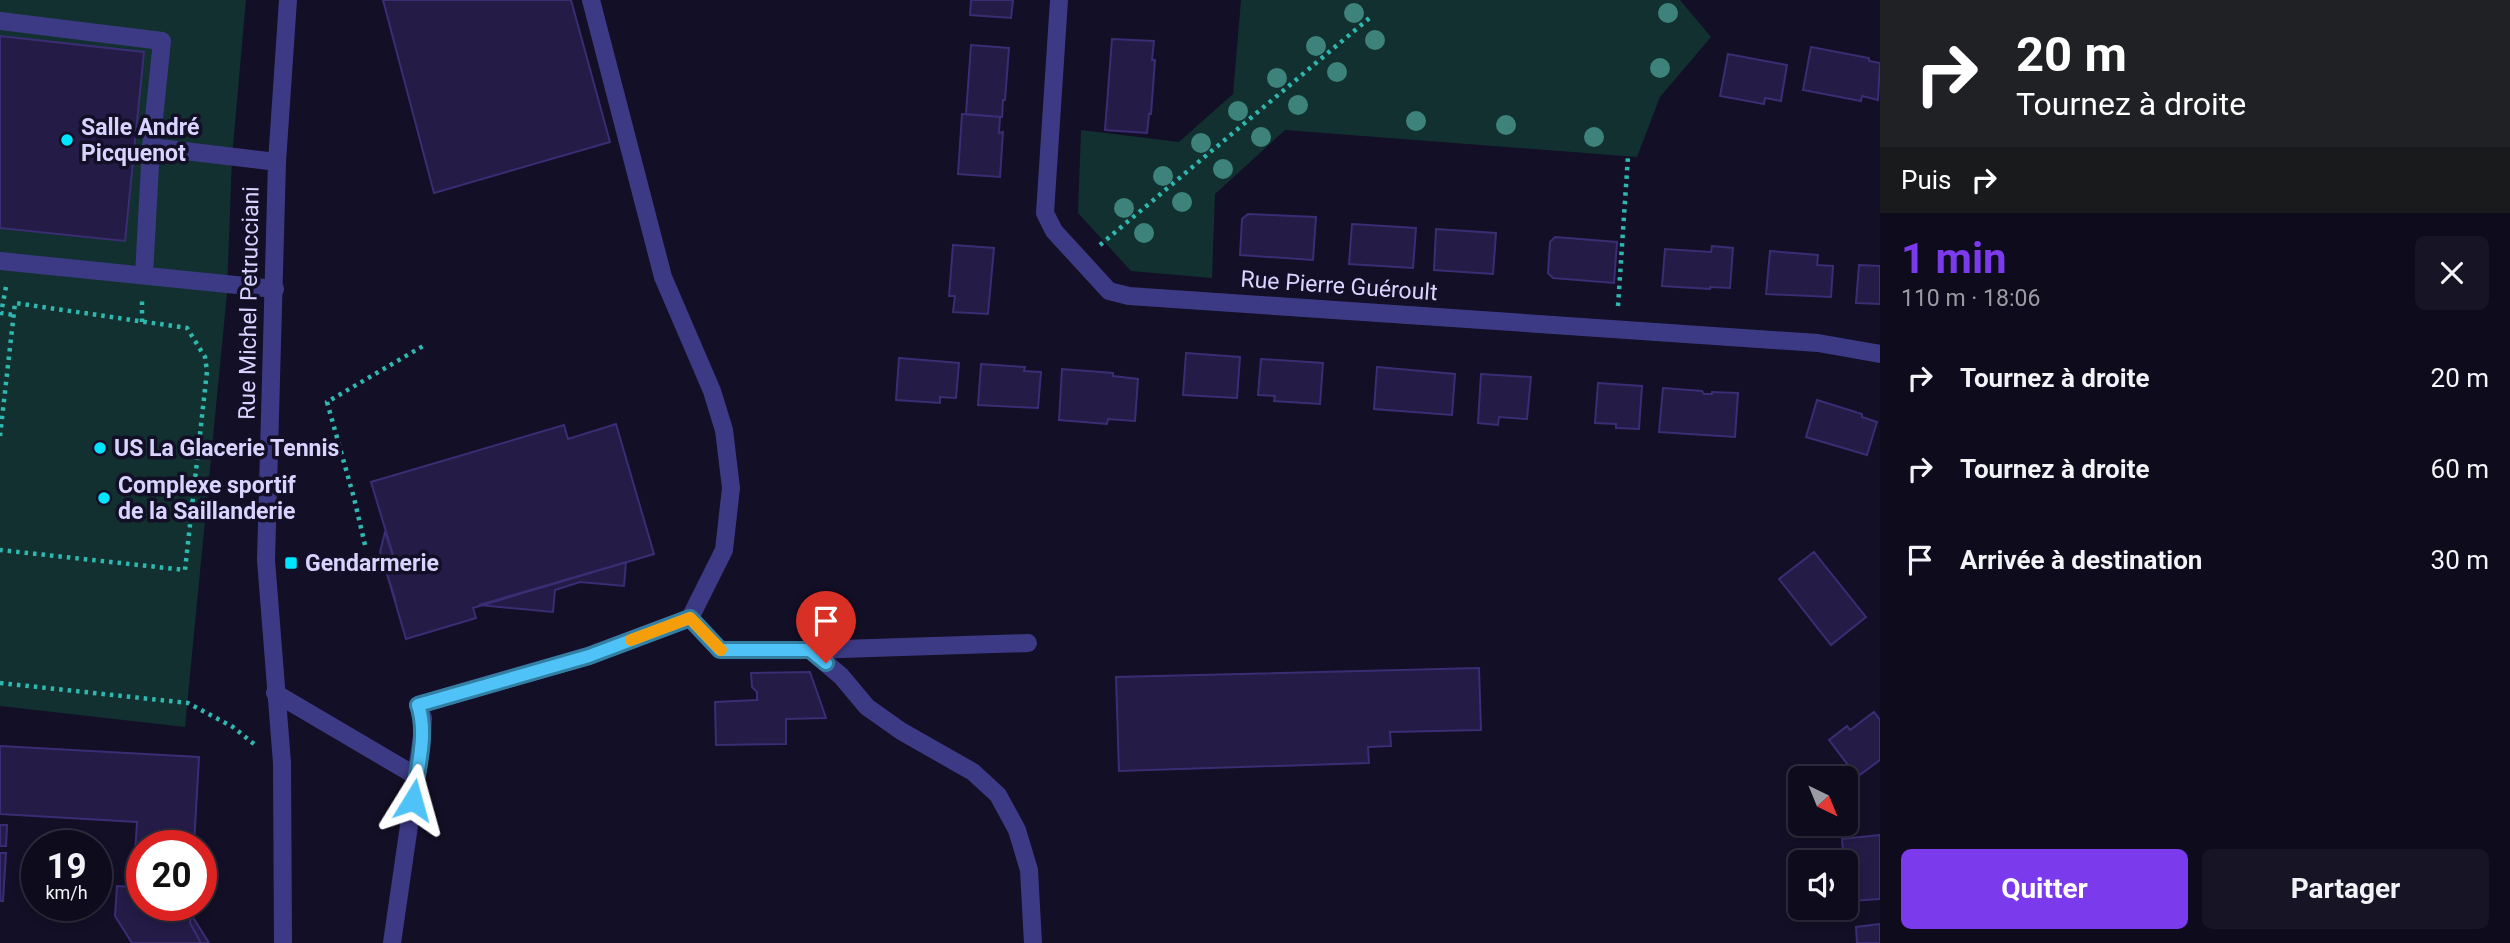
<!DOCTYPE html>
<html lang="fr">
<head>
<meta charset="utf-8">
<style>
	body { margin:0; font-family:Roboto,sans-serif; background:#171425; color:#f1f3f6; height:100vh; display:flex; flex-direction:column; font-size:26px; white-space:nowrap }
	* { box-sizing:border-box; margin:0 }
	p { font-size:23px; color:#9b9ba3 }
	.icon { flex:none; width:38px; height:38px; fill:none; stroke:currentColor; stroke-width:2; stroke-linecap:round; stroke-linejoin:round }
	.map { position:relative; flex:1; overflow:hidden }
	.sheet { display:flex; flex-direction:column; background:#0e0b1c; width:630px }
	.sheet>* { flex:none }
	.guide { background:#202124; color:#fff; overflow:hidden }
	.needle { width:46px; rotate:137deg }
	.buttons { position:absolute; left:1788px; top:766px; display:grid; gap:14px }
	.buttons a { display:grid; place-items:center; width:70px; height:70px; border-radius:10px; background:#0e0b1c; box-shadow:0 4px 10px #0003,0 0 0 2px #2e2b3b; font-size:35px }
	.speed { position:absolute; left:21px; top:830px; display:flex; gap:14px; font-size:35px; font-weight:700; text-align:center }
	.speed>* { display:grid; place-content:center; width:91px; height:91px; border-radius:50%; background:#0e0b1c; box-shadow:0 4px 10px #0003,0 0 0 2px #2e2b3b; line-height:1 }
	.speed small { font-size:18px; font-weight:400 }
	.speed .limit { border:10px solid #d22; background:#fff; color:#111 }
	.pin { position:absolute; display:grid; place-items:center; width:60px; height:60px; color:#fff; margin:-72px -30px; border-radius:50% 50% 50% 0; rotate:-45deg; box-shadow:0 0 7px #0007 }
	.pin .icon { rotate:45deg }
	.me { position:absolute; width:77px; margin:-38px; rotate:8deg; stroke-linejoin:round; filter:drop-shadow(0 0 5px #0008) }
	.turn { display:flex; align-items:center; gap:24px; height:147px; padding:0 21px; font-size:32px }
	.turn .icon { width:91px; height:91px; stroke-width:2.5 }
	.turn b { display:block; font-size:49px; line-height:60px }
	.then { display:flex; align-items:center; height:66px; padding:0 21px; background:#0003; gap:14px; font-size:26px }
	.round { display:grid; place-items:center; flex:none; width:74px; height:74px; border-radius:10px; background:#171425 }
	.head { display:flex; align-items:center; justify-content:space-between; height:119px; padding:0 21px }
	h1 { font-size:42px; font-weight:700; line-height:52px; color:#7c3aed }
	.cta { display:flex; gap:14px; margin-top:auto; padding:14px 21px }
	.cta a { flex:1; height:80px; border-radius:10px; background:#7c3aed; color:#fff; font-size:28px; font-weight:700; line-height:80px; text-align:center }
	.cta a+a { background:#171425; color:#f1f3f6 }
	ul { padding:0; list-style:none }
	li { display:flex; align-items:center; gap:21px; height:91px; padding:0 21px }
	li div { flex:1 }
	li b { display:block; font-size:26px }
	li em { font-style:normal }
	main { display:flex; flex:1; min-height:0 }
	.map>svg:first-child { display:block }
</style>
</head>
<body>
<main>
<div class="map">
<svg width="1880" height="943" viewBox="0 0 1880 943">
	<rect width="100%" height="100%" fill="#130f26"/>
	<!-- green -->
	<path fill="#12302f" d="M0,0H246L232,157L227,293L185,727L0,706Z
		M1241,0H1680L1711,37L1660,97L1637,157L1285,130L1215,194L1212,278L1131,271L1078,213L1081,130L1179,142L1233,94Z"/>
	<!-- building -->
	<path fill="#241b47" stroke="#3b2d73" stroke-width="2" d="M383,0H571L610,142L434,193Z
		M971,0H1013L1011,18L970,15Z
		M0,36L144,52L125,241L0,228Z
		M1112,39L1154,41L1152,60H1155L1151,114H1149L1147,133L1105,130Z
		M971,45L1009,48L1005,100H1003L1002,117L966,114Z
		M1811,47L1869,58V61L1880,63L1878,100L1862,96L1861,101L1803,90Z
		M1728,54L1787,65L1781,101L1765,98L1764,104L1720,96Z
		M962,114L1000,117L999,133L1003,132L1000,177L958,174Z
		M1248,214L1316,217L1313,260L1240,255L1242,219Z
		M1352,224L1416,228L1413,268L1349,264Z
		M1436,229L1496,233L1493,274L1434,270Z
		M1555,237L1617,242L1614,283L1553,278L1548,273L1550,242Z
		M953,245L994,248L988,314L953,312L955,296H949Z
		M1712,246L1733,248L1730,288L1710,287V289L1662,286L1665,249L1711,252Z
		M1770,251L1818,255L1817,265L1833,266L1831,297L1766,294Z
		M1859,265L1880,266V304L1856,303Z
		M1186,353L1240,357L1237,398L1183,395Z
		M899,358L959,363L956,398L940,397V403L896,400Z
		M1261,359L1323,363L1320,404L1274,401L1275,396L1258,395Z
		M981,364L1025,367L1024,371L1041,372L1038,408L978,405Z
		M1377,367L1455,374L1452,415L1374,409Z
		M1062,369L1113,373V376L1138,379L1135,421L1108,419L1107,424L1059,420Z
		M1481,374L1531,377L1527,419L1499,417L1498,425L1478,423Z
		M1598,383L1642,386L1639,429L1616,428V424L1595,423Z
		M1663,388L1702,391L1704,394H1712V392L1738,393L1735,437L1659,432Z
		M1817,400L1862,414V417L1877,422L1867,455L1806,437Z
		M616,424L654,554L473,608L476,618L406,639L386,571L397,568L371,482L564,425L568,439Z
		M385,532L397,568L386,571L396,602L380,552Z
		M1814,552L1866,617L1831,645L1779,579Z
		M626,562L624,586L580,582L555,590L553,612L479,605Z
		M1479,668L1481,730L1390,732L1391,746L1368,747L1369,763L1119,771L1116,677Z
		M810,672L826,718L786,719V744L716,745L715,702L757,700V692L752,687L751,673Z
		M1874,712L1880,720V760L1857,777L1829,740L1847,726L1850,730Z
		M0,746L199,757L194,845H142V905H191L190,923L201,943H132L115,916L117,886L133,887L137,822L0,814Z
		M0,825H7L6,846H0Z
		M1880,835V899L1851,901L1849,885H1846V863H1844L1842,839Z
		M0,853H6L3,901H0Z
		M191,914L209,943H201L190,923Z
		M1880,924V943H1857L1856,927Z"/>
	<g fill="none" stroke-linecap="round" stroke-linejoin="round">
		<!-- path -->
		<path stroke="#2fb8b0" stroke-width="4.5" stroke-dasharray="3.5 5" stroke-linecap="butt" d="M1100,245L1373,15
			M6,287L1,313L14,315
			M1618,306L1628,156
			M142,322V301
			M0,436L15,303L187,328L205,357L207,371L185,570L0,550
			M365,545L354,498L327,402L423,346
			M0,683L188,703L233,727L254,744"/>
		<!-- lane -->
		<path stroke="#3d3a85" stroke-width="18" d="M0,21L162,41L151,147L277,162
			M0,261L275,289
			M144,275L151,147
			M690,618L720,650H810L1028,643
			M810,650L841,676L867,707L901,731L973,772L998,795L1017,830L1029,870L1033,943
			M275,693L416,776
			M392,943L422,736L423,718L418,705L588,656L690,618L724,550L731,488L724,430L712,391L663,277L591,0"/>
		<!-- street -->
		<path stroke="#3d3a85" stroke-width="18" d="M1059,0L1045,213L1054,231L1109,291L1129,296L1818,343L1880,354
			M283,943L282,763L266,560L277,162L288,0"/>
	</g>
	<!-- trees -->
	<g fill="#3d827b">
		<circle cx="1354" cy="13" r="10"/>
		<circle cx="1668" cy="13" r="10"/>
		<circle cx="1375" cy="40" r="10"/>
		<circle cx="1316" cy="46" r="10"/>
		<circle cx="1660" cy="68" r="10"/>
		<circle cx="1337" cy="72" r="10"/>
		<circle cx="1277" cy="78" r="10"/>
		<circle cx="1298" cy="105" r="10"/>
		<circle cx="1238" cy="111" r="10"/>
		<circle cx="1416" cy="121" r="10"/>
		<circle cx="1506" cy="125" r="10"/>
		<circle cx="1261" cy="137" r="10"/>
		<circle cx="1594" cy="137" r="10"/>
		<circle cx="1201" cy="143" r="10"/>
		<circle cx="1223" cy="169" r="10"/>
		<circle cx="1163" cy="176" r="10"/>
		<circle cx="1182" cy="202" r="10"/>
		<circle cx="1124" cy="208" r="10"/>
		<circle cx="1144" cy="233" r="10"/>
	</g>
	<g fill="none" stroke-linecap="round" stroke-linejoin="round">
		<!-- route casing -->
		<g stroke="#337fa1" stroke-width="18">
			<path id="route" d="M413,800C417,769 428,735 418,705L589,656L690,618L720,650H810L826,663"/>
		</g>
		<!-- route -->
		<use href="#route" stroke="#4fc3f7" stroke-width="12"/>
		<!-- slow -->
		<path stroke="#f59e0b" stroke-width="12" d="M631,640L690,618L721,650"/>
	</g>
	<!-- markers -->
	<g fill="#00e5ff" stroke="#130f26" stroke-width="2.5">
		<circle cx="67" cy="140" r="7"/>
		<circle cx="100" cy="448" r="7"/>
		<circle cx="104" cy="498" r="7"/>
		<rect x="284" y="556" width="14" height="14" rx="3.5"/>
	</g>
	<g text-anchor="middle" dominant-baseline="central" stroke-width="7" stroke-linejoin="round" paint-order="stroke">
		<!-- poi labels -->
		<g font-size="23" font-weight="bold" fill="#d9d4ff" stroke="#130f26" text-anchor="start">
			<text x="81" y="127">Salle André<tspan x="81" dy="26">Picquenot</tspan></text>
			<text x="114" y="448">US La Glacerie Tennis</text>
			<text x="118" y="485">Complexe sportif<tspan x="118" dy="26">de la Saillanderie</tspan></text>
			<text x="305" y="563">Gendarmerie</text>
		</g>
		<!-- street labels -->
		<g font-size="23" fill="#d9d4ff" stroke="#130f26">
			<text transform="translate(1339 286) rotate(4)">Rue Pierre Guéroult</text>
			<text transform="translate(249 303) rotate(-89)">Rue Michel Petrucciani</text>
		</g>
	</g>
</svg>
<div class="buttons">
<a><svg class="needle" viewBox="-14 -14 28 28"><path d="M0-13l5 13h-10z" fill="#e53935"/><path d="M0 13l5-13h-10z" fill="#9b9ba3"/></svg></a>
<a><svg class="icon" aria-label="sound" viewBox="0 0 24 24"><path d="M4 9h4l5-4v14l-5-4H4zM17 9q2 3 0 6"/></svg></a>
</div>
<div class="speed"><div>19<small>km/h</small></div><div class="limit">20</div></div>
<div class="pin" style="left:826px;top:663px;background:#d93025"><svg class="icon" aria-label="arrive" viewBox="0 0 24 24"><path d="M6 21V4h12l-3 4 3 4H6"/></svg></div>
<svg class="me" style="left:413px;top:800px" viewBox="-20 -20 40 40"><path d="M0-17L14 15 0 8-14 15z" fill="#4fc3f7" stroke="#fff" stroke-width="4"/></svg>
</div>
<section class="sheet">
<div class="guide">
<div class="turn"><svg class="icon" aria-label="right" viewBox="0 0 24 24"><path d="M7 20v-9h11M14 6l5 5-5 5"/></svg><div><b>20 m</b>Tournez à droite</div></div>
<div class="then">Puis<svg class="icon" aria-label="right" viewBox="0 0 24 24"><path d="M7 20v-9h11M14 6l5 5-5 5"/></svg></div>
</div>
<div class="head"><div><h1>1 min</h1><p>110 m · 18:06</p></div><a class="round"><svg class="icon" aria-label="close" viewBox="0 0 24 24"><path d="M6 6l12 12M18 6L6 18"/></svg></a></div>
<ul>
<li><svg class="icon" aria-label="right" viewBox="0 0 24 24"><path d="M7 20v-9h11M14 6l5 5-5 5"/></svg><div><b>Tournez à droite</b></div><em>20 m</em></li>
<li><svg class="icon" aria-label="right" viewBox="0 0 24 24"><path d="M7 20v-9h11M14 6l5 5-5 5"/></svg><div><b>Tournez à droite</b></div><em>60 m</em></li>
<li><svg class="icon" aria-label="arrive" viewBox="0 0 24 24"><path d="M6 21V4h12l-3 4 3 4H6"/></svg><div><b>Arrivée à destination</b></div><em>30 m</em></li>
</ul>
<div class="cta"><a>Quitter</a><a>Partager</a></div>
</section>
</main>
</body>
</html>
